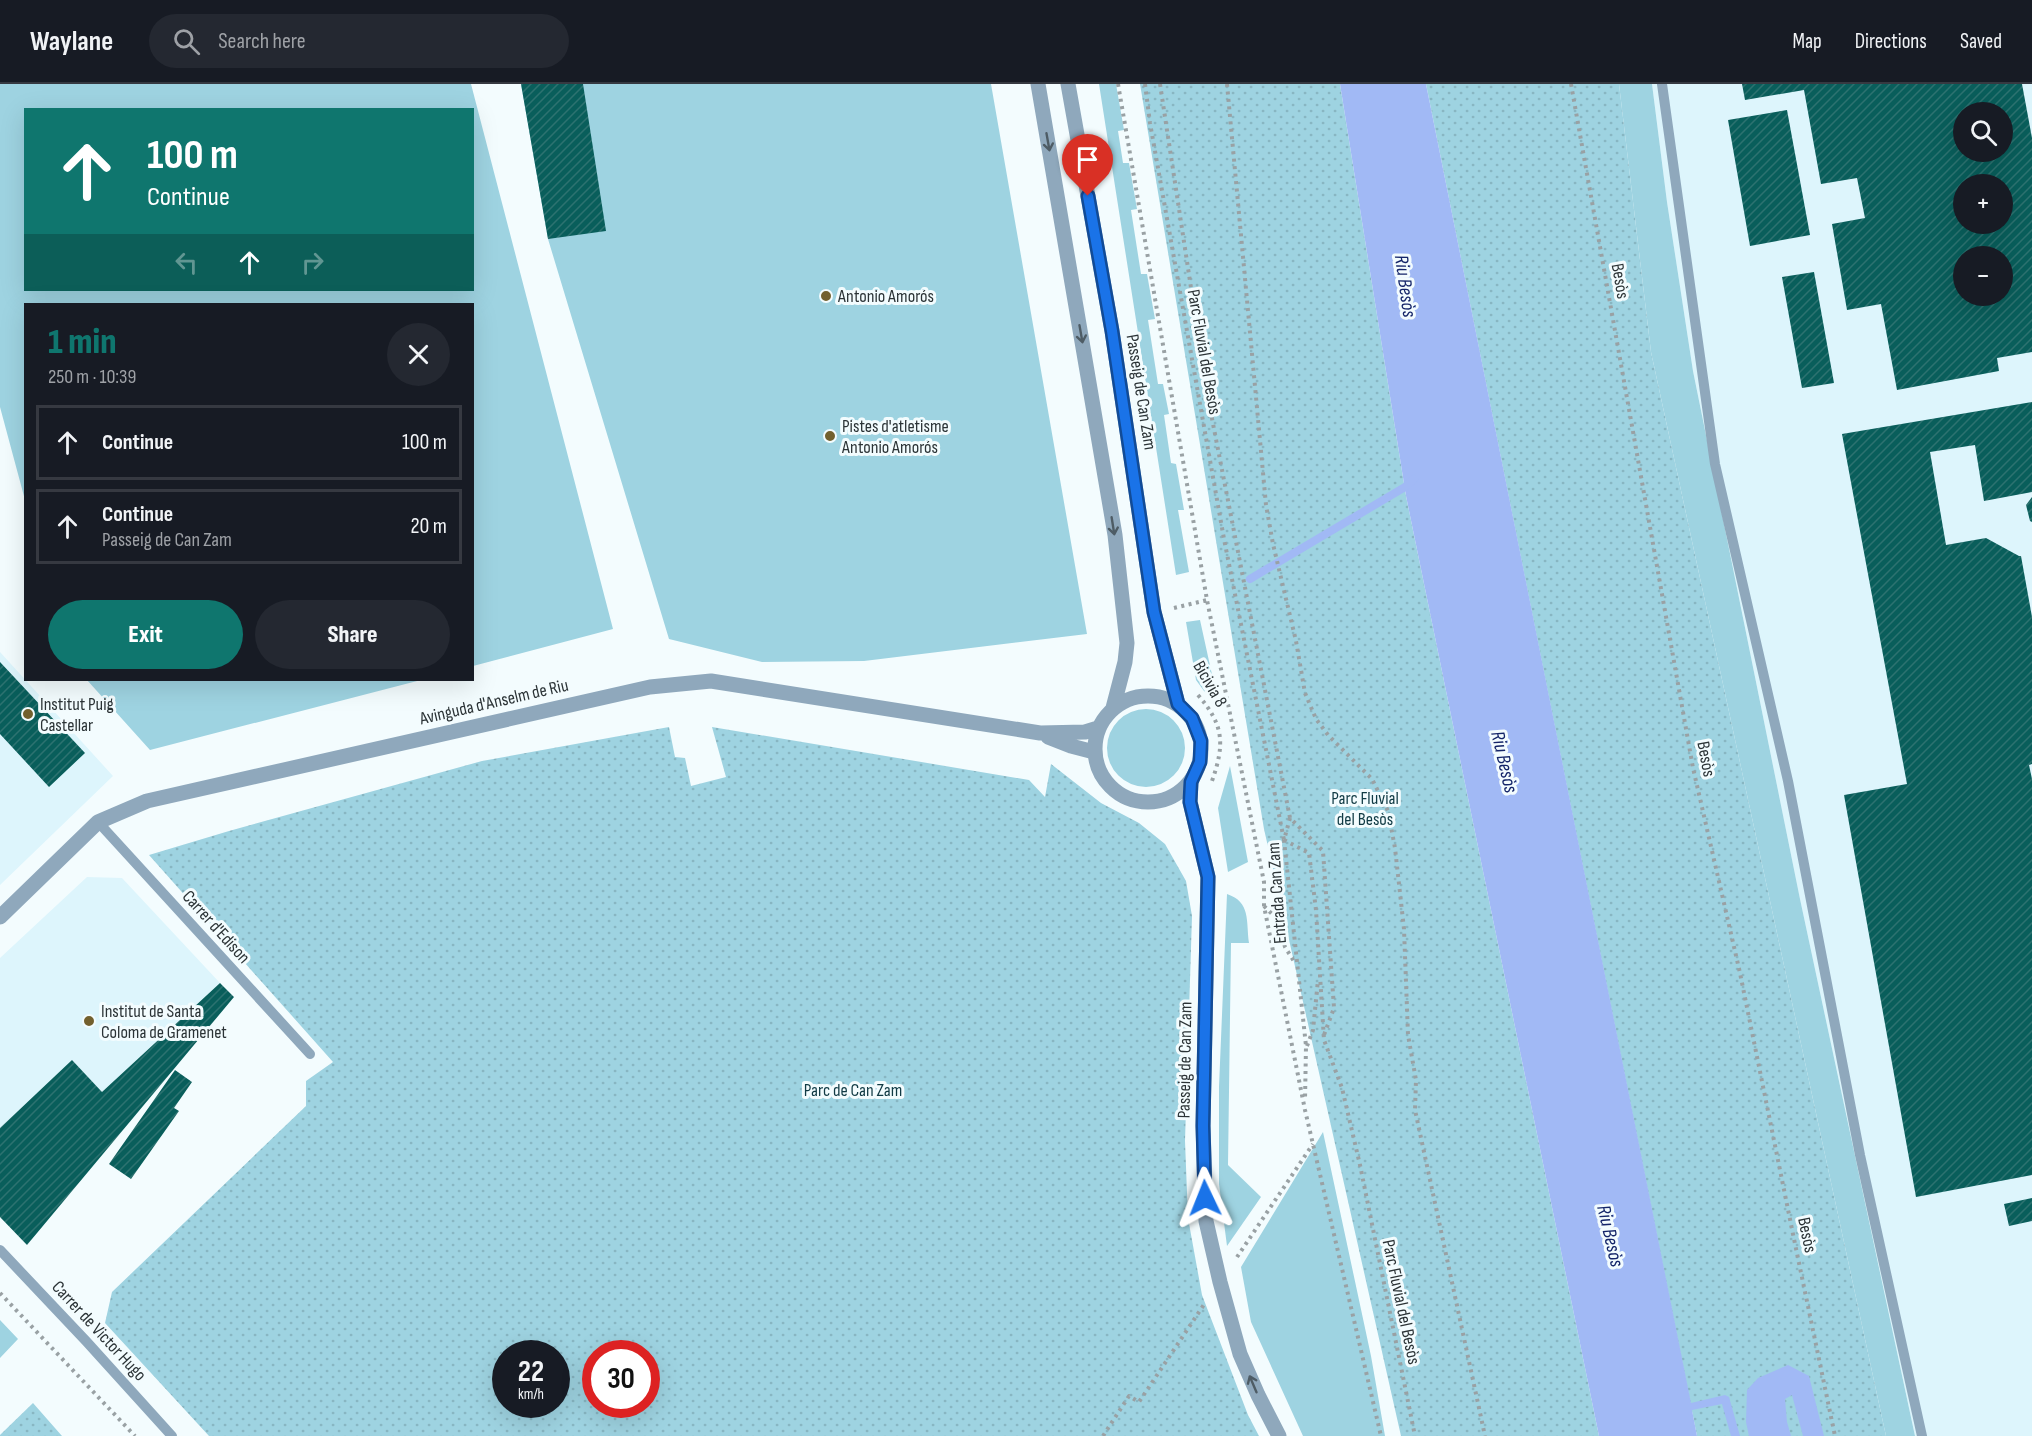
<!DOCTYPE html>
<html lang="en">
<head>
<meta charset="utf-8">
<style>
	body { margin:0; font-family:"Sofia Sans Condensed",sans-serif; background:#242831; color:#f1f3f6; height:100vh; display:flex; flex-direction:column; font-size:22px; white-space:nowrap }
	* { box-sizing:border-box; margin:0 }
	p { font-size:20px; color:#9ea1a6 }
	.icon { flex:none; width:33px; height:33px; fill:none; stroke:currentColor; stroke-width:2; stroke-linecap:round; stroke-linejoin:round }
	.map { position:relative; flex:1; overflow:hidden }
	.drawer { position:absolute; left:24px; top:219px; width:450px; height:378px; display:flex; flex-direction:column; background:#171b24; border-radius:0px; box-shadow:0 6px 24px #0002 }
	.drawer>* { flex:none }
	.hud { position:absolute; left:24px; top:24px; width:450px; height:183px; border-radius:0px; box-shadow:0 6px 24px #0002; background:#0f766e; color:#fff; overflow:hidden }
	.buttons { position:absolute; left:1953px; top:18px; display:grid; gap:12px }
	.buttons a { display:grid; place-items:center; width:60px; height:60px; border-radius:50%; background:#171b24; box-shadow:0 6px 24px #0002; font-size:30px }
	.speed { position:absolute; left:492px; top:1256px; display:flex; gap:12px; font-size:30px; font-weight:700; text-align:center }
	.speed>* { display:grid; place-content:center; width:78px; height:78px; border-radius:50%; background:#171b24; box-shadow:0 6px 24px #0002; line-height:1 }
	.speed small { font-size:15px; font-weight:400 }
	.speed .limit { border:9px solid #d22; background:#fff; color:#111 }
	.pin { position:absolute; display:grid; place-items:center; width:51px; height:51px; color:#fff; margin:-62px -26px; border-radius:50% 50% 50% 0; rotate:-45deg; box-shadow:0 0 6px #0007 }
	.pin .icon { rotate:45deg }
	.me { position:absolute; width:66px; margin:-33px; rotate:358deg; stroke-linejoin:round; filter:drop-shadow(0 0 4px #0008) }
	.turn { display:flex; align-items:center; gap:21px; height:126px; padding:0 24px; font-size:27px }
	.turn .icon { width:78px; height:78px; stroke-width:2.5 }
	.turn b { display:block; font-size:42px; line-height:51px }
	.lanes { display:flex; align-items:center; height:57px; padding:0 24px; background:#0003; justify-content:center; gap:30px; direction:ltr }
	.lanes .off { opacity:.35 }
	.round { display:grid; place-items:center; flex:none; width:63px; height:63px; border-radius:32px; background:#242831 }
	.headline { display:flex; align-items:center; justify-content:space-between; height:102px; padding:0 24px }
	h1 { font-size:36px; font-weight:800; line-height:45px; color:#0f766e }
	.cta { display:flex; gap:12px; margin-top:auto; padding:12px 24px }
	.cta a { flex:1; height:69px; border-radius:36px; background:#0f766e; color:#fff; font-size:24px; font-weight:800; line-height:69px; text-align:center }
	.cta a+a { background:#242831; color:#f1f3f6 }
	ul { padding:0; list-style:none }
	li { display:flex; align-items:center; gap:18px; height:75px; margin:0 12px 9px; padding:0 12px; border:3px solid #363941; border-radius:0px }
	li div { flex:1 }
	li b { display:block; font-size:22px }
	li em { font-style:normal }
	header { display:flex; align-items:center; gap:36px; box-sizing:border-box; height:84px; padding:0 30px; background:#171b24; border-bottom:2px solid #363941 }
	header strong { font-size:28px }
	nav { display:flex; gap:33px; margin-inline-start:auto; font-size:21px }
	.search { width:420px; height:54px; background:#242831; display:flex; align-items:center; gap:15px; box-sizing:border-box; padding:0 21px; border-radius:33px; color:#9ea1a6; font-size:22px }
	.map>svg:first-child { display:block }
</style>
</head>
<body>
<header>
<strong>Waylane</strong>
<div class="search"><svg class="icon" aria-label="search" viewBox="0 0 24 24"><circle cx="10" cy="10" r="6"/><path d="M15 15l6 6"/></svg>Search here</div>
<nav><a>Map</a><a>Directions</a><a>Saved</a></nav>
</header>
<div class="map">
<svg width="2032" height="1352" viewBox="0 0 2032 1352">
	<defs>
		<pattern id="park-dots" width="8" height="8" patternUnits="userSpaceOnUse" patternTransform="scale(1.5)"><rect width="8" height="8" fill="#9ed3e1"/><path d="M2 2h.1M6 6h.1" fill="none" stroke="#88b6c2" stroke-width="1.8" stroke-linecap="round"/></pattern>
		<pattern id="building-hatch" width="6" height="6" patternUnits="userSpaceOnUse" patternTransform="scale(1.5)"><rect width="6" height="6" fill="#095e5b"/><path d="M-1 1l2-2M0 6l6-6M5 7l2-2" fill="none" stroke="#2d7270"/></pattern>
	</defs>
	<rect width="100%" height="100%" fill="#f3fcfe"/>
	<!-- built -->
	<path fill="#ddf5fc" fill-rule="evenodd" d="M1652,0H2032V1352H1915L1800,815L1693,287L1667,118ZM1964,28H2002V68H1964ZM1964,100H2002V140H1964ZM1964,172H2002V212H1964Z
		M0,568L113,692L0,801Z
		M87,793L122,794L220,899L102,1008L72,976L0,1044V874Z"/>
	<!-- green -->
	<path fill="#9ed3e1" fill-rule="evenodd" d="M0,0H471L613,545L473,582L472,220H26L25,416L0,323ZM26,26H472V206H26Z
		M521,0H991L1087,550L864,577L762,578L669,555L548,155Z
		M1099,0H1116L1124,46L1118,47L1123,79H1129L1137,125L1131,126L1141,190H1147L1155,235L1148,236L1158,300H1163L1169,330L1164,331L1171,379L1176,380L1184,426H1178L1189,488L1176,491Z
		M1619,0H1652L1667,118L1693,287L1800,815L1915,1352H1886L1651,268Z
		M1200,536L1218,618L1204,607L1196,596L1186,538Z
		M87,596H421L150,666Z
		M1107 664a39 39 0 1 1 78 0a39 39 0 1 1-78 0Z
		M1230,682L1248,778L1228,788L1218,724Z
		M1227,810C1251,818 1246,837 1249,859H1231L1228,1081L1261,1113L1227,1162L1219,1100V1003Z
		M1323,1048L1371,1272L1385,1352H1303L1251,1238L1241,1183Z
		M0,1236L18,1255L0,1274Z"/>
	<!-- park -->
	<path fill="url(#park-dots)" fill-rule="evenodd" d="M1140,0H1340L1406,412L1599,1352H1401L1264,745Z
		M1426,0H1619L1651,268L1886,1352H1697Z
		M669,643L675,673L685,674L691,702L726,693L712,643L1029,696L1045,713L1051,680L1101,719L1139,739L1165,760L1186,797L1192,832L1185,1057L1188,1134L1202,1211L1248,1331L1259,1352H209L105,1239L112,1208L306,1022V997L333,978L149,771L229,747L482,677ZM506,1269H556V1320H506ZM596,1269H646V1320H596Z
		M33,1319L62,1352H0V1351Z"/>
	<!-- water -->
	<path fill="#a1b9f5" d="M1340,0H1426L1691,1319L1725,1311L1729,1313L1740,1352H1731L1722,1320L1692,1326L1697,1352H1599L1406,412Z
		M1788,1281L1809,1292L1824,1352H1803L1792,1311L1785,1315L1787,1338L1791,1352H1749L1746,1338L1747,1306L1758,1294Z"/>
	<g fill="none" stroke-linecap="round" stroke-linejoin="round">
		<!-- stream -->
		<path stroke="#a1b9f5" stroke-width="8" d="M1250,495L1405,403L1414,395"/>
	</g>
	<!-- building -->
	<path fill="url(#building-hatch)" fill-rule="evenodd" d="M521,0H583L606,147L548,155Z
		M1742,0H2022L2032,54V268L1997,274L1999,287L1897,306L1881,220L1847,226L1832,140L1865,134L1857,94L1821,100L1804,6L1745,16ZM1964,28H2002V68H1964ZM1964,100H2002V140H1964ZM1964,172H2002V212H1964Z
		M1787,26L1810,151L1750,162L1728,36Z
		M1814,188L1834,299L1802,304L1782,193Z
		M2032,318V408L1984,417L1975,361L1930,368L1946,461L1986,454L2019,472H2021L2032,533V680L2029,681L2032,695V1091L1916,1113L1844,711L1907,700L1842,350Z
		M2032,413V438L2030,437L2026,421Z
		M0,578L85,669L49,703L0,650Z
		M220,899L234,913L27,1161L0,1133V1044L72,976L102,1008Z
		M175,986L192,998L174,1024L179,1027L131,1095L109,1080Z
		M2032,1114V1137L2009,1142L2004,1120Z"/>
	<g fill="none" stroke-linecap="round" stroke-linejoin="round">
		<!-- path -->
		<path stroke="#99a1a4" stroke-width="4" stroke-dasharray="3 4.5" stroke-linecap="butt" d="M1118,0L1207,516L1264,798V822L1305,1026L1381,1352
			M1145,0L1150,39L1224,455L1284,756
			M1160,0L1207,309L1290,734L1323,767L1334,924L1324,951
			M1227,0L1266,421L1273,460L1296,557L1305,609L1316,635L1328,651L1372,695L1388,727L1395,764L1404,845L1408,951L1416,996L1415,1026L1485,1352
			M1571,0L1693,684L1740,889L1794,1155L1835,1352
			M1174,524L1207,516
			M1198,611C1224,641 1225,660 1212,697
			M1290,734L1284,756L1306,962L1305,1016
			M1284,756L1309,769L1316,826L1324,956L1342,1004L1360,1081L1415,1352
			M1264,822L1276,834L1285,863L1295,879
			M1307,962L1313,946L1318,896
			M1237,1173L1313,1060
			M0,1209L135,1352
			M1103,1352L1129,1312L1139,1318L1205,1219"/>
		<!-- service -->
		<path stroke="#8fa8bc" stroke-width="10" d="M1662,0L1715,380L1788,697L1860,1071L1922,1352
			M98,738L310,970
			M0,1166L86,1257L172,1352"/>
		<!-- minor -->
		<path stroke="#8fa8bc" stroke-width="15" d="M1038,0L1115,451L1127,559L1125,578L1113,624
			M1068,0L1112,247L1154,528L1178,620
			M1095 665a53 53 0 1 1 106 0a53 53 0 1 1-106 0Z
			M1048,653L1071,662L1094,668
			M1191,698L1190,718L1208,793L1203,1042L1206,1137L1220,1198L1240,1270L1258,1311L1279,1352
			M0,833L98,738L147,717L650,603L711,597L1040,649L1085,648L1098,644"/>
	</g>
	<!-- one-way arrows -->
	<defs><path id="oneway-shaft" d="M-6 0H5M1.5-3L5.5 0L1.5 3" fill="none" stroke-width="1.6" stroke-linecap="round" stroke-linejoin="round" transform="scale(1.5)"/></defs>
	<g stroke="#4e5c65">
		<use href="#oneway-shaft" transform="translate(1048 58) rotate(80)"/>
		<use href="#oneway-shaft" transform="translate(1081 250) rotate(80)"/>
		<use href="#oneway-shaft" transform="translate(1113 442) rotate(81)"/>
		<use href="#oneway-shaft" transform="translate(1253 1300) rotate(-113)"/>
	</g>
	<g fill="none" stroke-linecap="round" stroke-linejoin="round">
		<!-- route casing -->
		<g stroke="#114b97" stroke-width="15">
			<path id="route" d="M1088,112L1112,247L1154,528L1178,620L1192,634L1201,657L1200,678L1191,698L1190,718L1208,793L1203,1042L1205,1114"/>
		</g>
		<!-- route -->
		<use href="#route" stroke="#1a73e8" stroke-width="10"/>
	</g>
	<!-- markers -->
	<g fill="#72602e" stroke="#f3fcfe" stroke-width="2">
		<circle cx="826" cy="212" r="6"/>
		<circle cx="830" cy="352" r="6"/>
		<circle cx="28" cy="630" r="6"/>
		<circle cx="89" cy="937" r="6"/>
	</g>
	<g text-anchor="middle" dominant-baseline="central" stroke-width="6" stroke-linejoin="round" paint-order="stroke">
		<!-- street labels -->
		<g font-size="18" fill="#2b3336" stroke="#f3fcfe">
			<text transform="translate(1620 197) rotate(80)">Besòs</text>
			<text transform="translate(1204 268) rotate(80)">Parc Fluvial del Besòs</text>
			<text transform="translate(1141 308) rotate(81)">Passeig de Can Zam</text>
			<text transform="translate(1210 600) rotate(60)">Bicivia 8</text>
			<text transform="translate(494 618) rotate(-13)">Avinguda d'Anselm de Riu</text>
			<text transform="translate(1706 675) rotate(79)">Besòs</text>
			<text transform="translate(1277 809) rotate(-94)">Entrada Can Zam</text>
			<text transform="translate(216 843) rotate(48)">Carrer d'Edison</text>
			<text transform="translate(1185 976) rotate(-89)">Passeig de Can Zam</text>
			<text transform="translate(1807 1151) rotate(78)">Besòs</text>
			<text transform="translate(1401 1218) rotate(78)">Parc Fluvial del Besòs</text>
			<text transform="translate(99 1247) rotate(47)">Carrer de Victor Hugo</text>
		</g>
		<!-- poi labels -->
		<g font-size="18" fill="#2b3336" stroke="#f3fcfe" text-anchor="start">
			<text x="838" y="212">Antonio Amorós</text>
			<text x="842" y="342">Pistes d'atletisme<tspan x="842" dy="21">Antonio Amorós</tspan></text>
			<text x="40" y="620">Institut Puig<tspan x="40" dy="21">Castellar</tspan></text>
			<text x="101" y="927">Institut de Santa<tspan x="101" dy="21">Coloma de Gramenet</tspan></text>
		</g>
		<!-- park labels -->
		<g font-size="18" fill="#113b45" stroke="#f3fcfe">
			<text x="1365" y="714">Parc Fluvial<tspan x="1365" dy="21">del Besòs</tspan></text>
			<text x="853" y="1006">Parc de Can Zam</text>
		</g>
		<!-- water labels -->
		<g font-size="20" font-style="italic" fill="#142569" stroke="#f3fcfe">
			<text transform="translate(1405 202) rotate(82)">Riu Besòs</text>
			<text transform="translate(1504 678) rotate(77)">Riu Besòs</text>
			<text transform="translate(1610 1152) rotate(77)">Riu Besòs</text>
		</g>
	</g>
</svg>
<div class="buttons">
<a><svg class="icon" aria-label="search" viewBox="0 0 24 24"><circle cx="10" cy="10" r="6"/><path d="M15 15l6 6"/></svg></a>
<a>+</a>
<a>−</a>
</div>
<div class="speed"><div>22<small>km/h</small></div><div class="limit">30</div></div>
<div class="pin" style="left:1088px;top:112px;background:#d93025"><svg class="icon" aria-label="arrive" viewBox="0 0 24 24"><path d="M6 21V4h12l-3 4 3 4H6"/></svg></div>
<svg class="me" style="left:1205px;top:1114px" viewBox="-20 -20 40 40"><path d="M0-17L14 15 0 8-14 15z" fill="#1a73e8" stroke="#fff" stroke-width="4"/></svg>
<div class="hud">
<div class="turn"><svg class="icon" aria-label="ahead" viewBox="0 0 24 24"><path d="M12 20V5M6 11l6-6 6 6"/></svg><div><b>100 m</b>Continue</div></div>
<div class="lanes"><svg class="icon off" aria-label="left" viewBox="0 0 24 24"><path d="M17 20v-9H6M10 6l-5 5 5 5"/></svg><svg class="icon" aria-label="ahead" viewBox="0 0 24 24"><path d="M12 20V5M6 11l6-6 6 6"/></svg><svg class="icon off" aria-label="right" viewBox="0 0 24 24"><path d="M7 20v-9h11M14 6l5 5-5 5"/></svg></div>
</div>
<section class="drawer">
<div class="headline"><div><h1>1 min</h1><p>250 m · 10:39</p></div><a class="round"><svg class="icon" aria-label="close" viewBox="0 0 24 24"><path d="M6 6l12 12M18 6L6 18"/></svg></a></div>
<ul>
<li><svg class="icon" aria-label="ahead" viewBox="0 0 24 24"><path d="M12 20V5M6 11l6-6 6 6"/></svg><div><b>Continue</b></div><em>100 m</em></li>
<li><svg class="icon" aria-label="ahead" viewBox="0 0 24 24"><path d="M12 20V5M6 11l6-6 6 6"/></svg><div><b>Continue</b><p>Passeig de Can Zam</p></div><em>20 m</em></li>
</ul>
<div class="cta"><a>Exit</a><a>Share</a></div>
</section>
</div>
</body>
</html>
